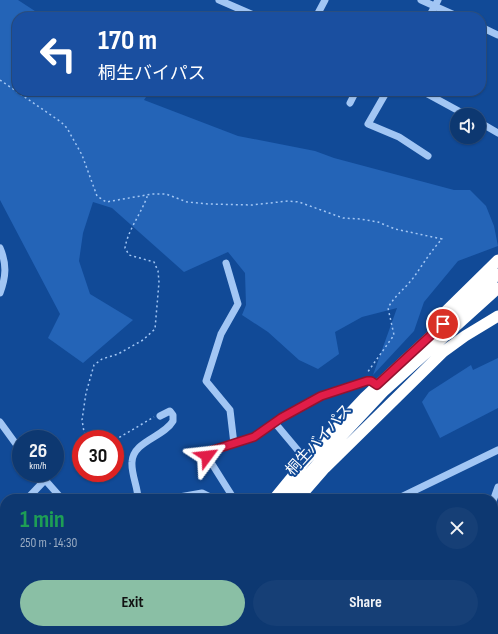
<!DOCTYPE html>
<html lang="en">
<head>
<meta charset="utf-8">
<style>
	body { margin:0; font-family:"Sofia Sans Condensed","Noto Sans JP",sans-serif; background:#163f76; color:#f1f3f6; height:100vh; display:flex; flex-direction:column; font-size:15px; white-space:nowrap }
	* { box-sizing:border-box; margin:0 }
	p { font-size:13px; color:#9aacc3 }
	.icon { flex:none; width:22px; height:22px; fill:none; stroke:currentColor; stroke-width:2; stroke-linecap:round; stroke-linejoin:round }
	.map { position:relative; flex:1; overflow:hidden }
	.details { position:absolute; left:0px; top:494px; width:498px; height:140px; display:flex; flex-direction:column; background:#0d3871; border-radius:16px 16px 0 0; box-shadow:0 1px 3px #0004,0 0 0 1px #2d5284 }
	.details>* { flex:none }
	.top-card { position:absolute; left:12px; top:12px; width:474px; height:84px; border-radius:16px; box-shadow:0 1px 3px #0004,0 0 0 1px #2d5284; background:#1a4fa0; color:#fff; overflow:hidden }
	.controls { position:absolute; left:450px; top:108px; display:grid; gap:8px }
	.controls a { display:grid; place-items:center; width:36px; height:36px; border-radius:50%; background:#0d3871; box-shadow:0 1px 3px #0004,0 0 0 1px #2d5284; font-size:20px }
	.speed { position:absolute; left:12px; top:430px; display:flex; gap:8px; font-size:20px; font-weight:700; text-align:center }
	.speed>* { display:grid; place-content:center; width:52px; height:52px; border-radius:50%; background:#0d3871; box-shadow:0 1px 3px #0004,0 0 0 1px #2d5284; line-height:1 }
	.speed small { font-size:10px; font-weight:400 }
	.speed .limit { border:6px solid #d22; background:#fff; color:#111 }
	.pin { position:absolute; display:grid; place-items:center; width:34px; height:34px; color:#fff; margin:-17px; border:2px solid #fff; border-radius:50%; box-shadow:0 1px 4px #0007 }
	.me { position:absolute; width:44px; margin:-22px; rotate:60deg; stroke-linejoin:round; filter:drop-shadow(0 0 3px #0008) }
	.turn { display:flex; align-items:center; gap:14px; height:84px; padding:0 20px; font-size:18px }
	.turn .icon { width:52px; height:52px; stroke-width:2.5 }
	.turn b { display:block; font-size:28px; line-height:34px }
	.round { display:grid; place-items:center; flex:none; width:42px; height:42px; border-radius:21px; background:#163f76 }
	.headline { display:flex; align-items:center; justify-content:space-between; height:68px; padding:0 20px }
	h1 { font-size:24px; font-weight:700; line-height:30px; color:#1e9e55 }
	.action { display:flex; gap:8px; margin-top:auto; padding:8px 20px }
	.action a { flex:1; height:46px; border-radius:24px; background:#8abfa5; color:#111; font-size:16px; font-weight:700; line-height:46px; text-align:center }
	.action a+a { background:#163f76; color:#f1f3f6 }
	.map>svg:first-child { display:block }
</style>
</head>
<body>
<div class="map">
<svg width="498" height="634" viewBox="0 0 498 634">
	<rect width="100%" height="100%" fill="#114a97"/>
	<!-- green -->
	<path fill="#2464b7" d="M0,0H18L41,15L52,17H17V91H150L144,100L238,136L315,151L334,158L454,190H470L486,206L494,226L498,246L458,261L424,302L414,331L373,375L397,308L362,317L335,332L339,354L318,369L299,360L268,332L242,315L246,305L245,273L228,252L184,272L112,208L93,202L83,233L79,261L90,294L133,320L83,363L48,338L60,314L0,200Z
		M498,358V408L440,438L422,402L429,392L471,365L473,370Z"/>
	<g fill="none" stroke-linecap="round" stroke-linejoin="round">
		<!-- stream -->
		<path stroke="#93c1f7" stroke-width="2.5" d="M265,629L273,634"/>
		<!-- path -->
		<path stroke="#a2c6f4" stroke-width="1.5" stroke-dasharray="2 3" stroke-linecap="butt" d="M0,80L61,122L67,128L82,155L97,196L106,202L152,194H166L187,202L208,204L252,205L288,201L299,202L343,218L360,219L378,222L395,229L442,239C431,251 423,264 414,277C405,289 395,295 388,308L394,335L367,373
			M88,439L84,432L82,420L86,393L94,365L102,359L118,354L143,340L155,329L159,282L158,271L154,262L129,255L125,248C128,229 142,213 148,194
			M115,440L154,417
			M493,537L498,539"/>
		<!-- minor -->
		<path stroke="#a2c6f4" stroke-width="7" d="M219,0L258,17
			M421,0L459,17
			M316,17L325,0
			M429,17L438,0
			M481,27L498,35
			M387,91L368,124L399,137L428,156
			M422,91L466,115
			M350,103L356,91
			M479,122L498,133
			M0,248C7,264 6,277 0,293
			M226,263L238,304L221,334L206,381L230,410L234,444
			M0,422L21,451
			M275,423L306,460
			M39,473L62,499
			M27,499L45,480
			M138,499C138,487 131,474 132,462C133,441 164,437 173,421V415L170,411L160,416
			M168,499L202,493L214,499
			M234,499L207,456L210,451L254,437L281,418L321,396L367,381H371L377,385
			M397,499L498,450
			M493,501L498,487
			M0,520L5,517
			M493,609L498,611
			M324,629L326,634
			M435,629L440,634
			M246,634L248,629
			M446,634L448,629"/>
		<!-- highway -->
		<path stroke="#fff" stroke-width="11" d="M441,316L498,260
			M274,499L306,460L365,397L498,274
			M287,499L339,439L383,392L498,288
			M298,499L325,468L443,352L465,336L498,316
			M158,634L163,629
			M172,634L176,629"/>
	</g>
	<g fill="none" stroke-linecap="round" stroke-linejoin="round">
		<!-- route casing -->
		<g stroke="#92132f" stroke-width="10">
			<path id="route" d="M207,456L210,451L254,437L281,418L321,396L367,381H371L377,385L443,324"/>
		</g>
		<!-- route -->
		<use href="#route" stroke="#e11d48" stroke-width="7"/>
	</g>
	<g text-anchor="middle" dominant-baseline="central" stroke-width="4" stroke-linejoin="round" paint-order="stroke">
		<!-- street labels -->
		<g font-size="15" fill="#fff" stroke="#114a97">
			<text transform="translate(319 440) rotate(-48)">桐生バイパス</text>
		</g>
	</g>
</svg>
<div class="controls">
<a><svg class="icon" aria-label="sound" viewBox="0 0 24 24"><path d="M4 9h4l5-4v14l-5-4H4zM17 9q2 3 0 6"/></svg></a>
</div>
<div class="speed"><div>26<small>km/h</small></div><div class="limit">30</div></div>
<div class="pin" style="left:443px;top:324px;background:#d93025"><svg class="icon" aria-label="arrive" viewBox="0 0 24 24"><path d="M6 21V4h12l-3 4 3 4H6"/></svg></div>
<svg class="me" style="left:207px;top:456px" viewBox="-20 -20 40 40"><path d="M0-17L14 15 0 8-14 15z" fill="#e11d48" stroke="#fff" stroke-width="4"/></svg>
<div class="top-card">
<div class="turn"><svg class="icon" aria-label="left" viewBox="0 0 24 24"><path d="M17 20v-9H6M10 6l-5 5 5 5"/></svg><div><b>170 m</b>桐生バイパス</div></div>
</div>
<section class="details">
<div class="headline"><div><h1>1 min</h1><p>250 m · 14:30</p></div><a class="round"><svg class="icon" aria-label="close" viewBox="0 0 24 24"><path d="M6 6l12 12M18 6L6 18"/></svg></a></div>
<div class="action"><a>Exit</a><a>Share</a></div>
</section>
</div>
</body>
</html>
